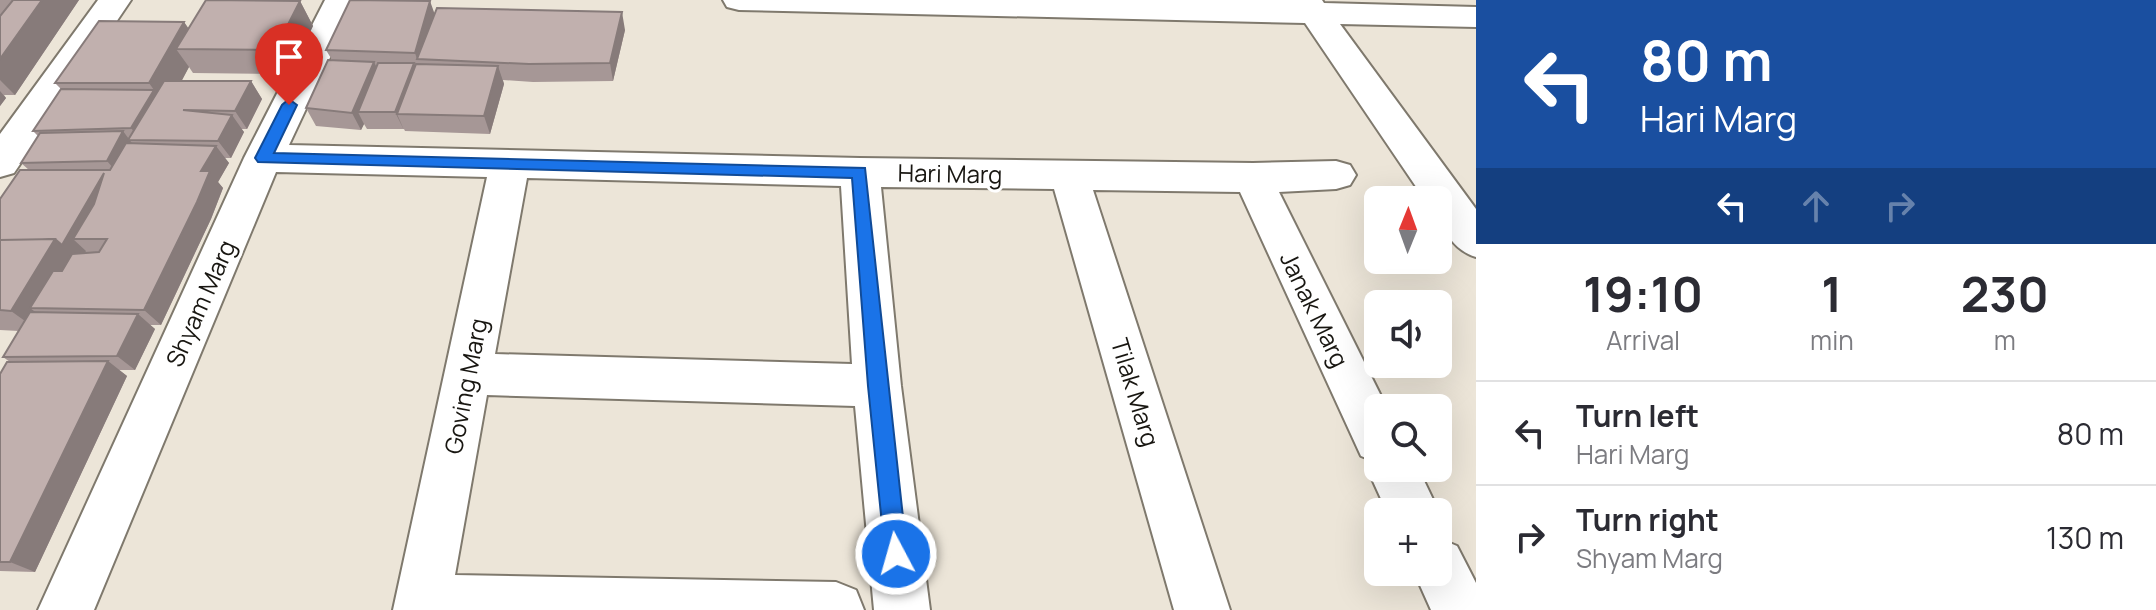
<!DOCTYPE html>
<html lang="en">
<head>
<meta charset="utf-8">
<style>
	body { margin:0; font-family:Manrope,sans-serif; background:#f2f2f3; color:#2b2b33; height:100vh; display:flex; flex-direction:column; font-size:30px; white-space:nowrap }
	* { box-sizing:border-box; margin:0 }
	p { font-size:26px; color:#7c7c81 }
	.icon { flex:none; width:44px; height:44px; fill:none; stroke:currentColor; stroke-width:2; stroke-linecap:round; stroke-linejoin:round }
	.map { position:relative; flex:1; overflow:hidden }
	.details { display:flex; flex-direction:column; background:#fff; width:680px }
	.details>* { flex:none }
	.banner { background:#1a4fa0; color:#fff; overflow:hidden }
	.needle { width:52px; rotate:1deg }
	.fabs { position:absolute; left:1364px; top:186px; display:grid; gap:16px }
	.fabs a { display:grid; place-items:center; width:88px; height:88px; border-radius:12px; background:#fff; box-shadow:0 8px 32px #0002; font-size:40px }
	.pin { position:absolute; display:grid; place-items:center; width:68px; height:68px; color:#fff; margin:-82px -34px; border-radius:50% 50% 50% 0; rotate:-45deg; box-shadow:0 0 8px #0007 }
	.pin .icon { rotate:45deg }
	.me { position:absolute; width:88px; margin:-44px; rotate:354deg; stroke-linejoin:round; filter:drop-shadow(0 0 6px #0008) }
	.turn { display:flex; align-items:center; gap:28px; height:168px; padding:0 32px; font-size:36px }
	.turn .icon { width:104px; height:104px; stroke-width:2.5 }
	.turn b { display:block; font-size:56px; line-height:68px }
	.lanes { display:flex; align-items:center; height:76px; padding:0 32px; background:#0003; justify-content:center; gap:40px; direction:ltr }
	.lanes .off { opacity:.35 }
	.eta { display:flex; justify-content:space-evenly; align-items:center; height:136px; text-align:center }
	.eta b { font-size:48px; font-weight:700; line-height:56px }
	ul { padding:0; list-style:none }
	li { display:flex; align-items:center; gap:24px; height:104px; padding:0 32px; border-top:2px solid #e1e1e2 }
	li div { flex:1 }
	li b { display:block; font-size:30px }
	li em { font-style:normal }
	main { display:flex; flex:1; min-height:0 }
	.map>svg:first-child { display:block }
</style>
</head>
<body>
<main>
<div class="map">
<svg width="1476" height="610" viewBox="0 0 1476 610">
	<rect width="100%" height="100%" fill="#ece5d8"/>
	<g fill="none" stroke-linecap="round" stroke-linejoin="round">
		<!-- minor casing -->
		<g stroke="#7f796d" stroke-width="4">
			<path id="minor" d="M98,0H131L14,173L0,177V134Z
				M325,0H357L289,145L860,158L1253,163L1336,161L1350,165L1356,175L1350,185L1336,189L1279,192L1387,408H1378V468H1418L1439,512L1438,514L1387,512L1367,468L1371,460L1361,456L1240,192L1093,190L1230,610H1174L1054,189L881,187L901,386L930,610H874L855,406L487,395L455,575L836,582L856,590L864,610H393L487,177L276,172L94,610H38L244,158ZM527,178L841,186L852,364L495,354Z
				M723,0H1322L1324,3L1476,7V27L1340,24L1476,209V257C1452,250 1438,225 1438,200H1425L1305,23L739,10L727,7Z
				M1438,538L1457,546L1476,583V610H1431L1414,572H1438Z"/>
		</g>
		<!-- minor -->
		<use href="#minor" fill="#fff" fill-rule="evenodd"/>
	</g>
	<!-- wall -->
	<path fill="#a69796" d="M0,0H79L15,95H4L6,98L0,106Z
		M300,1L313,26L289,74L193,73L189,67L181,81H251L262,99L247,129H241L244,132L231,158H225L229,163L218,182L223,188L211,219L161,325H150L155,329L135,370H119L127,376L35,572L0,571V374L10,362L3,357L19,331L0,330V199L29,170L21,163L38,136L33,131L61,89L55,83L184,22L189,29Z
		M435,14L625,30L613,81L533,82L503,80L504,84L490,134L405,131L404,129H367L364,124L361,130L316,126L306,108L332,60L326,50Z"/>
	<!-- shaded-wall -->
	<path fill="#877b7a" d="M42,0H79L15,95L0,80V59Z
		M300,1L313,26L289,74L275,50Z
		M430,1L439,26L417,59L415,53Z
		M622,12L625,30L613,81L610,63Z
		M184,22L200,46L176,49L189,67L168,107L141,140L131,128L154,90L149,83Z
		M374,62L383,80L358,112L364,124L361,130L352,113Z
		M414,63L421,81L397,114L404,130L395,112Z
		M498,66L504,84L490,134L484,116Z
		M251,81L262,99L247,129L235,111Z
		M0,91L6,98L0,106Z
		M232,115L244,132L231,158L218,141Z
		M123,131L137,150L122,178L107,161Z
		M216,146L229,163L218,182L223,188L211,219L161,325L144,310L201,171Z
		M104,173L120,190L73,239L86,251L53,308H30L46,320L39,331L11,311L55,239Z
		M138,314L155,329L135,370L117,356Z
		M108,361L127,376L35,572L10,562Z"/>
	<!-- building -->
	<path fill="#c1b0ae" stroke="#877b7a" stroke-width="2" d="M13,0H42L0,59V16Z
		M206,0L300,1L275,50L176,49Z
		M350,0L430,1L415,53L326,50Z
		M437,8L622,12L610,63L529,64L417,59Z
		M99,21L184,22L149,83H55Z
		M328,60L374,62L352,113L306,108Z
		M378,63H414L395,112H358Z
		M416,64L498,66L484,116L397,114Z
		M164,81H251L235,111L183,110L232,115L218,141L128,140Z
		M61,89L154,90L131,128L33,131Z
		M123,131L107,161L21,163L40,133Z
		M126,143L216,146L201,171H210L197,202L144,310L30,308L53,271H62L72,254L99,252L107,239H73L94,204L104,173L62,245L55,239L0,240V199L20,170H110Z
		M55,239L11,311L0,310V240Z
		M30,312L138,314L117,356L3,357Z
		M108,361L10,562H0V374L7,362Z"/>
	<!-- route -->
	<path fill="#1a73e8" stroke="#114b97" stroke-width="2" d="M289,99L297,105L274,153L865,168L907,554L904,562L896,565L888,562L885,554L868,386L852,178L258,162L255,158L282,105Z"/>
	<g text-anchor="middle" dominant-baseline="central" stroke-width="6" stroke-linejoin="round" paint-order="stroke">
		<!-- street labels -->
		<g font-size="24" fill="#181611" stroke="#fff">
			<text transform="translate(950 173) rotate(1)">Hari Marg</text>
			<text transform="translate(200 303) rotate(-66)">Shyam Marg</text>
			<text transform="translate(1315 309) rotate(64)">Janak Marg</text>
			<text transform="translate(465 386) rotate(-79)">Goving Marg</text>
			<text transform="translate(1136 392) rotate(73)">Tilak Marg</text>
		</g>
	</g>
</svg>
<div class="fabs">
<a><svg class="needle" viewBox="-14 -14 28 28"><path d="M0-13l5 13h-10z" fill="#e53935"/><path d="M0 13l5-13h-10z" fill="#7c7c81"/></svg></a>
<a><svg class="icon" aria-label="sound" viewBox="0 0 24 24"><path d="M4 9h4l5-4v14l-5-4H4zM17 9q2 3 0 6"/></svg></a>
<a><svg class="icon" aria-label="search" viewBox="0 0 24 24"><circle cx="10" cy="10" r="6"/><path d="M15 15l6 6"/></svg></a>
<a>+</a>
</div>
<div class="pin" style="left:289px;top:105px;background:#d93025"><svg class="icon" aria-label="arrive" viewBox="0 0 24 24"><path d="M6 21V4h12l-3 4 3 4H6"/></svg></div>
<svg class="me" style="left:896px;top:554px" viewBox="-20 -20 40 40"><circle r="17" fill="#1a73e8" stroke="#fff" stroke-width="3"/><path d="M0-11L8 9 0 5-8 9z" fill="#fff"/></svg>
</div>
<section class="details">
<div class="banner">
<div class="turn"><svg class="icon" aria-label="left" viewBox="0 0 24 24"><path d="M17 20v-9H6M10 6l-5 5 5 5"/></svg><div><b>80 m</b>Hari Marg</div></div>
<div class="lanes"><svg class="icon" aria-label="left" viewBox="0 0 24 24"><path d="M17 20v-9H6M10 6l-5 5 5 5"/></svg><svg class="icon off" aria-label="ahead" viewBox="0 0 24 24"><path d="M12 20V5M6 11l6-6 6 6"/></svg><svg class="icon off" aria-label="right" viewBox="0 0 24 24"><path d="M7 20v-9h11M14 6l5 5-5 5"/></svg></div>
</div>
<div class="eta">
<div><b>19:10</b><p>Arrival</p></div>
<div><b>1</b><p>min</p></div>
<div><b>230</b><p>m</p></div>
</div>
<ul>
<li><svg class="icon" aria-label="left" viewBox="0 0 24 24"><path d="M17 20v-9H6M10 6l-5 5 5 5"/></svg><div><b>Turn left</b><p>Hari Marg</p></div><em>80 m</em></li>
<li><svg class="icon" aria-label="right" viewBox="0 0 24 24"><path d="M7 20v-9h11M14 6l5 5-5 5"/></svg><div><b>Turn right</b><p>Shyam Marg</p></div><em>130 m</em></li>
</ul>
</section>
</main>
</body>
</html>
